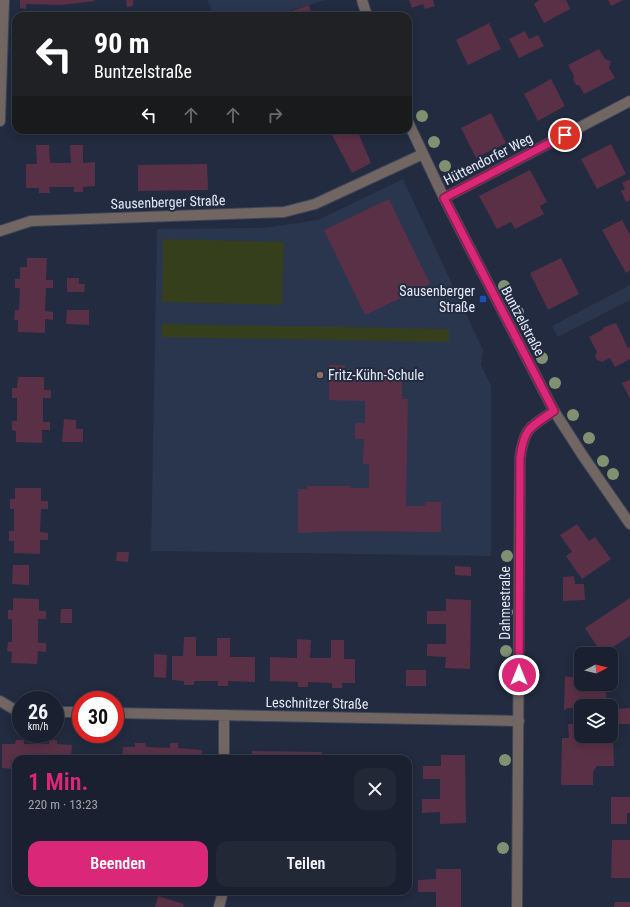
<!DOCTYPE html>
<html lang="de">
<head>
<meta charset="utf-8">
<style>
	body { margin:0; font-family:"Roboto Condensed",sans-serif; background:#232837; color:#f1f3f6; height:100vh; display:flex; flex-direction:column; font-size:15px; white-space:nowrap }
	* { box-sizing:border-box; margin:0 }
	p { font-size:13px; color:#9fa3aa }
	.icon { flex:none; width:22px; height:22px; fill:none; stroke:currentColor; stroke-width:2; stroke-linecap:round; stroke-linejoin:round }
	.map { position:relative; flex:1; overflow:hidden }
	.details { position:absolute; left:12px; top:755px; width:400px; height:140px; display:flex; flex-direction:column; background:#1a202f; border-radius:12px; box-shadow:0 2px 10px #0003,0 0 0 1px #383e4b }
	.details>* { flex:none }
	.guide { position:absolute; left:12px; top:12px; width:400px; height:122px; border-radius:12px; box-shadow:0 2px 10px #0003,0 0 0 1px #383e4b; background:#202124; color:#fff; overflow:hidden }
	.needle { width:26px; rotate:83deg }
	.buttons { position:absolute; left:574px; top:647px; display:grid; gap:8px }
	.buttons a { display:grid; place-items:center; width:44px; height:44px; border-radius:8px; background:#1a202f; box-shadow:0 2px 10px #0003,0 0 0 1px #383e4b; font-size:20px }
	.speed { position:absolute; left:12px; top:691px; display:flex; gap:8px; font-size:20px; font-weight:700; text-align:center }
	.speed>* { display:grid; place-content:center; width:52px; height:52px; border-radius:50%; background:#1a202f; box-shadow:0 2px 10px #0003,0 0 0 1px #383e4b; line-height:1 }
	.speed small { font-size:10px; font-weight:400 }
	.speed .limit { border:6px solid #d22; background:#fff; color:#111 }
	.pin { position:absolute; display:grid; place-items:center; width:34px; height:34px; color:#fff; margin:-17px; border:2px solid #fff; border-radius:50%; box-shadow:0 1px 4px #0007 }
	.me { position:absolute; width:44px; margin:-22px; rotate:0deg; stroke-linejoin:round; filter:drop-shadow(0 0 3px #0008) }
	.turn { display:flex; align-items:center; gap:14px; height:84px; padding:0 16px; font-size:18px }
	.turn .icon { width:52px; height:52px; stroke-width:2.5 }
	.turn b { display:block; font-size:28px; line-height:34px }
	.lanes { display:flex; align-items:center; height:38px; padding:0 16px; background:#0003; justify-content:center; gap:20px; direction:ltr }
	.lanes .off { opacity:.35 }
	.round { display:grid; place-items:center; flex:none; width:42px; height:42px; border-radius:12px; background:#232837 }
	.headline { display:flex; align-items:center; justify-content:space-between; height:68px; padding:0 16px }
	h1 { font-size:24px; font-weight:600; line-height:30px; color:#db2777 }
	.primary-button { display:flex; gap:8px; margin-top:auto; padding:8px 16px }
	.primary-button a { flex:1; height:46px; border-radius:12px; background:#db2777; color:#fff; font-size:16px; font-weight:600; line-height:46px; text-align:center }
	.primary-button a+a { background:#232837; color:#f1f3f6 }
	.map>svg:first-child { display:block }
</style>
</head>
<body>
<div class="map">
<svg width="630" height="907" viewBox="0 0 630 907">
	<rect width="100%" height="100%" fill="#222b3f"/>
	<!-- built -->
	<path fill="#2a364e" d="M208,0H325L274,16H213Z
		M403,179L483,350L481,365L491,386V556L151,551L157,229L263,228L318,220Z
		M630,285V300L558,337L552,326Z"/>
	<!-- green -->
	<path fill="#353f1b" d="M163,239L284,242L282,305L162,302Z
		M162,324L449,329V342L162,337Z"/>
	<!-- building -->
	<path fill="#5a3046" d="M20,0H94L95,1L61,5L26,4V9L20,8Z
		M126,0H133V6L127,7Z
		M409,0H433L435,6L425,9L423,4L412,8Z
		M539,0H566L570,9L544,23L534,4Z
		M608,0H623L611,6Z
		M309,5L312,16H290L289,12Z
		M489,23L501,49L468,65L456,40Z
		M525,31L529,39L538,35L544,46L519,58L509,39Z
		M599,49L605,59L611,61L609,68L615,78L584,94L579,85H576L573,79L574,76L568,65Z
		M551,79L565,106L538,121L524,94Z
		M491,113L506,143L476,158L461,128Z
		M338,130H357L371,163L352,173L331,133Z
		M611,144L626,174L597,189L581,159Z
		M36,145H49L50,163H71L70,145H83V163L95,162V186L83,187V192H74V187H49L50,193H39V188H26V164H37Z
		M207,164L208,190L138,191V165Z
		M530,170L547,202L540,206L544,214L515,229L511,222L497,229L479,196Z
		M630,179V200L626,202L621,191L625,189L622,183Z
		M389,199L430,284L365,315L324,230Z
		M622,220L630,235V270L626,273L602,230Z
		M27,258H47L46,280H53V288H46L45,311L53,312V320L45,319V333L18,332V320H14L15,310H19L20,288H15V279H20V267H27Z
		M561,258L579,294L548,310L530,273Z
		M67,278H79V284H85L84,292H67Z
		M67,310H89V325L66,324Z
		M616,323L628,348L630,347V359L615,367L610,358L602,362L597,360L595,356L597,352L589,337L602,330L604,327Z
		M329,365H345V370H402V399H408L406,506H425V502H441V532L347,531L298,533V489H307V486H351V488H369V464H363L364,439H355V423H365V401L329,400Z
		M18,377H44V390H51V398H43V422H50V430H42V443L16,442V431L12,430V421H17V398H12V388H17Z
		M630,380V399L622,383Z
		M64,419L76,420V429H83V442H62Z
		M15,488H41V501H48V509H41L40,532L48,533V540H40V554L14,553V541H9V531H14V509H10V499H15Z
		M577,524L589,541L595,537L611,559L582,579L566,556L572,552L560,535Z
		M117,552H129L128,562L116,561Z
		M13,565H29V585L12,584Z
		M455,566L471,567V576L455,575Z
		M574,576L575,584H584L585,600L563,601V577Z
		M13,598L39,599V611H46V619H38V643H46V652L38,651L37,664L11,663L12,652L7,651L8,642H12V619H8V610H13Z
		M630,598V636L602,654L585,628Z
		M446,599L471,600L470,669L445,668L446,657L427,656V644H446V624H427V611H446Z
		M61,609H72V623H60Z
		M184,637H196V656H217V638H230V657H255V682L228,681V686H218V681H194V685H184V681L172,680V656H183Z
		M297,639L311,640L310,658H331V640H344V659H355V683H342V688H332V683L308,682V687H298V682L270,681V657L297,658Z
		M154,654L167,655L166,678L154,677Z
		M406,670H426V686H406Z
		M565,676H567V677H581V684H606V706H581V708H566V710H564Z
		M630,708V724H616L615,709Z
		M568,724H581V736H611V731H613L614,766H597L593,772V785H561L562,738H569Z
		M16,740H24V744H49V740H57V744L72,745L71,759H16V788H13L14,769L2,768V744H15Z
		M135,743H145L146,747L170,748V743H178V748L202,750V759H122L123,747H135Z
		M252,751L322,752V759H252Z
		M441,755H465L466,823L440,824V812L422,813V799H440V779H423V766H441Z
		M611,797H630V813H627V824H611Z
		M612,840H630V878H611Z
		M436,869H461V907H436V892H418V880L436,879Z
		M158,896L184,904L183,907H155Z
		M615,902H630V907H614Z"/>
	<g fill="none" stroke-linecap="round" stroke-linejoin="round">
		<!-- service casing -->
		<g stroke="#3d4659" stroke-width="12">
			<path id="service" d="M0,121L4,0"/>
		</g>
		<!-- minor casing -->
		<g stroke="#3d4659" stroke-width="12">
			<path id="minor" d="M444,198L630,101
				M0,231L31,221L284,212L315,204L423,154
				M0,701L17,711H21
				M55,712H81
				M115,713L519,721
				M224,759V715
				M219,907L223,891
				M517,907L520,458C524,428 530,427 554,411"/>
		</g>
		<!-- tertiary casing -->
		<g stroke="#3d4659" stroke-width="12">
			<path id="tertiary" d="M362,0L367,16
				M408,122L444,198L554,411L583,456L630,524"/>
		</g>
		<!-- service -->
		<use href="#service" stroke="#726663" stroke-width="10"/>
		<!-- minor -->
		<use href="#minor" stroke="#726663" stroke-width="10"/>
		<!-- tertiary -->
		<use href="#tertiary" stroke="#726663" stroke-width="10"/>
	</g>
	<!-- trees -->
	<g fill="#809071">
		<circle cx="422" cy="116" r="6"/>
		<circle cx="434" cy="142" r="6"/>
		<circle cx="445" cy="166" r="6"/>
		<circle cx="504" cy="286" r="6"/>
		<circle cx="518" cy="312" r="6"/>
		<circle cx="542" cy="358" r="6"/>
		<circle cx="555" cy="383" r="6"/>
		<circle cx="573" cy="415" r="6"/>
		<circle cx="589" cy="438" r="6"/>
		<circle cx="603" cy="461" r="6"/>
		<circle cx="613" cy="474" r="6"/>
		<circle cx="507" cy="556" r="6"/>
		<circle cx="507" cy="612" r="6"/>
		<circle cx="506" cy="651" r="6"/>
		<circle cx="505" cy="760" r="6"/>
		<circle cx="503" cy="848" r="6"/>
	</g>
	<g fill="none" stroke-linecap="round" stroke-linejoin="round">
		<!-- route casing -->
		<g stroke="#8e194d" stroke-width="10">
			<path id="route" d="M519,675L520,458C524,428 530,427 554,411L444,198L565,135"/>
		</g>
		<!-- route -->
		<use href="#route" stroke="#db2777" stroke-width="7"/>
	</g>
	<!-- markers -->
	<rect fill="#1a4fb4" stroke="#222b3f" stroke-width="1.5" x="479" y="295" width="8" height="8" rx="2"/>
	<circle fill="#8d6e63" stroke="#222b3f" stroke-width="1.5" cx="320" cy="375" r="4"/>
	<g text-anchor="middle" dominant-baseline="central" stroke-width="4" stroke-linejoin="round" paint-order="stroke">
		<!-- street labels -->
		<g font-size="14" fill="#e4eaf7" stroke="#222b3f">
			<text transform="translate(488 159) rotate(-27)">Hüttendorfer Weg</text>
			<text transform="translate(168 202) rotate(-2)">Sausenberger Straße</text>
			<text transform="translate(523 321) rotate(62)">Buntzelstraße</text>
			<text transform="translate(505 603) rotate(-90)">Dahmestraße</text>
			<text transform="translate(317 703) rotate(1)">Leschnitzer Straße</text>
		</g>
		<!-- poi labels -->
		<g font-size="14" fill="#e4eaf7" stroke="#222b3f" text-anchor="end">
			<text x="475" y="291">Sausenberger<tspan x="475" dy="16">Straße</tspan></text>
			<text x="328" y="375" text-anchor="start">Fritz-Kühn-Schule</text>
		</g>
	</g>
</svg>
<div class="buttons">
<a><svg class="needle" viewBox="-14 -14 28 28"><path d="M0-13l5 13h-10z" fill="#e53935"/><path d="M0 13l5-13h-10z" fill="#9fa3aa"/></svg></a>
<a><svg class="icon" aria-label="layers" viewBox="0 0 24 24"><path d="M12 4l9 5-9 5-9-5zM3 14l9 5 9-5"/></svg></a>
</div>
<div class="speed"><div>26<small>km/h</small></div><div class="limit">30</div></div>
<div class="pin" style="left:565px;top:135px;background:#d93025"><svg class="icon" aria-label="arrive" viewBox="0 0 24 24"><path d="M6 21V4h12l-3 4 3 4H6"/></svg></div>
<svg class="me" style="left:519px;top:675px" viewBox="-20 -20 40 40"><circle r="17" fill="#db2777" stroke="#fff" stroke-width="3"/><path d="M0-11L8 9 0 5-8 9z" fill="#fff"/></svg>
<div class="guide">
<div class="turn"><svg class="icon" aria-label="left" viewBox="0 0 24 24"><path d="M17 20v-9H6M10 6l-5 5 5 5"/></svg><div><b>90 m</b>Buntzelstraße</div></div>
<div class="lanes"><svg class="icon" aria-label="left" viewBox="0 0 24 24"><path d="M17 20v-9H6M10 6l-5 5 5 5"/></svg><svg class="icon off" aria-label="ahead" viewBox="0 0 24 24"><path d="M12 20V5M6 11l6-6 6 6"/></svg><svg class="icon off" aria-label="ahead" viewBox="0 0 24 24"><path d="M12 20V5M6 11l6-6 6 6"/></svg><svg class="icon off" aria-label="right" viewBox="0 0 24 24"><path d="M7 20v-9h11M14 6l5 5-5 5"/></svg></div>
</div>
<section class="details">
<div class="headline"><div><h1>1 Min.</h1><p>220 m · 13:23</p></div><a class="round"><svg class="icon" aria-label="close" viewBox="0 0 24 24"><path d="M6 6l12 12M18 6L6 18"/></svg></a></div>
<div class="primary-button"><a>Beenden</a><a>Teilen</a></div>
</section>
</div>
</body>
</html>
